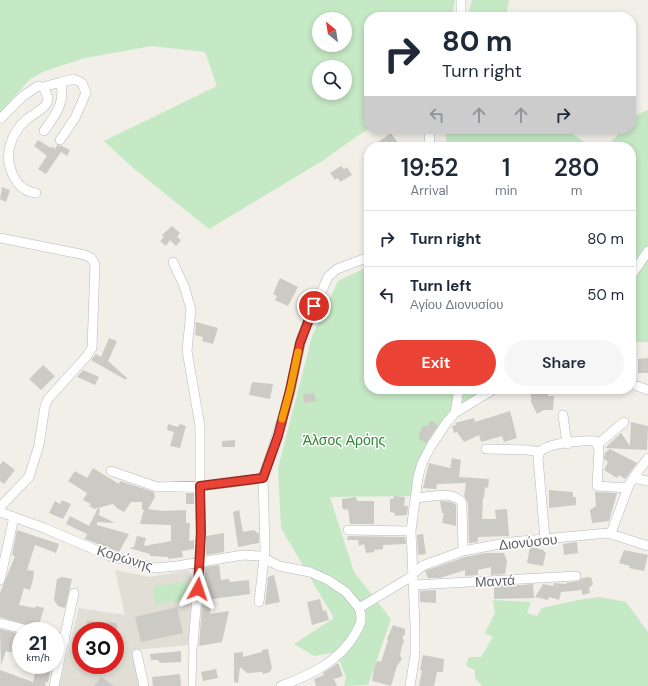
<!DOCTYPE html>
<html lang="en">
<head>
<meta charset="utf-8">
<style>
	body { margin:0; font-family:"DM Sans",sans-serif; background:#f6f6f7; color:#1f2937; height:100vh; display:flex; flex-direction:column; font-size:15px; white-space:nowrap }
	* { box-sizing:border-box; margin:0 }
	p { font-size:13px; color:#747a83 }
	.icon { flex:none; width:22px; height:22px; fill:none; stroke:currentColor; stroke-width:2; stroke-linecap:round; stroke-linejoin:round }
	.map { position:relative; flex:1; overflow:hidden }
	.drawer { position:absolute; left:364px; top:142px; width:272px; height:252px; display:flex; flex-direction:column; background:#fff; border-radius:16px; box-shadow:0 2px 6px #0003 }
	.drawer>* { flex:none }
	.guide { position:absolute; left:364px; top:12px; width:272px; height:122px; border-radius:16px; box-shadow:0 2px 6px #0003; background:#fff; color:#1f2937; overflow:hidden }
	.needle { width:26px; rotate:330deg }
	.controls { position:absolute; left:312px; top:12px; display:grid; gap:8px }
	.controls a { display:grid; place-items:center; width:40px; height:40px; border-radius:50%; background:#fff; box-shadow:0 2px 6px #0003; font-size:20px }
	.speed { position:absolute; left:12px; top:622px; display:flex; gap:8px; font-size:20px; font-weight:700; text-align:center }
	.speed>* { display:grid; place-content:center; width:52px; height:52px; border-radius:50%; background:#fff; box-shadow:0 2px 6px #0003; line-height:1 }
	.speed small { font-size:10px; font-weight:400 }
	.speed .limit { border:6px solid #d22; background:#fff; color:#111 }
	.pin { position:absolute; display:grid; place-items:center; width:34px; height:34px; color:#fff; margin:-17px; border:2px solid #fff; border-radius:50%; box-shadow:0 1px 4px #0007 }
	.me { position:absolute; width:44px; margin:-22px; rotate:5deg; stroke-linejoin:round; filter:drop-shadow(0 0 3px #0008) }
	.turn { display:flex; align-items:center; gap:14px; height:84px; padding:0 12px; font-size:18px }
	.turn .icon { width:52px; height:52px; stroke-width:2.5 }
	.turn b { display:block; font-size:28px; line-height:34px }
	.lanes { display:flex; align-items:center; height:38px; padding:0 12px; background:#0003; justify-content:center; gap:20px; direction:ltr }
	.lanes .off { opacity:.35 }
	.eta { display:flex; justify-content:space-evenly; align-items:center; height:68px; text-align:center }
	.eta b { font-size:24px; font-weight:600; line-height:28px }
	.primary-button { display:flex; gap:8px; margin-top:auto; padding:8px 12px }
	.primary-button a { flex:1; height:46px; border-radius:24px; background:#ea4335; color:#fff; font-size:16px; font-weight:600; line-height:46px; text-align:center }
	.primary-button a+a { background:#f6f6f7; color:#1f2937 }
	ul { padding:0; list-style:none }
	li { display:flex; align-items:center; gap:12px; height:56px; padding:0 12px; border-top:1px solid #e0e1e3 }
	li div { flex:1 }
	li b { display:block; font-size:15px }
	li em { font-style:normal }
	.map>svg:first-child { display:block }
</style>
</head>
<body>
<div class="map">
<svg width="648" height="686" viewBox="0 0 648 686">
	<rect width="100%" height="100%" fill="#f1efe8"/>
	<!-- education -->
	<path fill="#e1ded6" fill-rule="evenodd" d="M115,570L150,577L189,570L195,591L189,645L133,650L141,686H59L79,608L125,615ZM81,631H115V665H81Z"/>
	<!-- green -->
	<path fill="#c5e8c5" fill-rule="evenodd" d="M0,0H455L452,17H369V128L322,161L209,229L132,167L104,141L217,86L205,52L152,46L85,58L45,71L30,79L0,113ZM319,19H345V45H319ZM319,67H345V93H319Z
		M472,0H509L506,17H468Z
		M648,110V342H631V147H606L624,129H631V122L639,114Z
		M445,129H565L592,147H447Z
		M369,266V389H489L445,418L412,496L330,497L354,572L391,619L368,685L344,686L346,677L336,652L314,656L294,644L334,618L281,528L278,468L312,336L338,281Z
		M186,581L190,598L156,605L153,587Z
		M600,597L626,602L648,632V686H482L475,678V670L466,666L469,657H481L493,637L485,633L495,613L493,600L531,602L527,613L537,616L542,608L578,600Z"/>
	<!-- building -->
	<path fill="#cccac5" d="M391,133L401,147H371Z
		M38,140L51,148L52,146L55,149L57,145L62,146L70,150L67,156L61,152L46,174L38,169L47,156L34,146Z
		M341,166L344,169L347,167L352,175L340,182L338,178L335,180L330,173Z
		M2,187L10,190L6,202L0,199Z
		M172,226L180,233L177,237L181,240L176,246L170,240L166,246L160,241L164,237L162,235Z
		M280,278L298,287L288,306L275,300L277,296L273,294Z
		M196,322L218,328L213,344L202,341L203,337L195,335Z
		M109,338L117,341L108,361L127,378L126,380L91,360L96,354L101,357Z
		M648,358V373H638V359Z
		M43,365L55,376L41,390L29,379Z
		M83,370L99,377L95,385L77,377Z
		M252,382L273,384L270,399L249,395Z
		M536,389H549L548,396H554L553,410H544L537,414L531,402V390Z
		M314,393L316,401L304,403L303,394Z
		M510,411L517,438L504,442L502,436L481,442L479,435L464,442L457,432L454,433L452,426L456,425L455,423L474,418L475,422Z
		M431,421L438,425L426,443L419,439V434L424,425L427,427Z
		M631,422L648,426L647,450L605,448L621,433L630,446Z
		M168,424L178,427L180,424L186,426L180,448L170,446L174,432L167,430Z
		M235,440V447H222V441Z
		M610,449L637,463L625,479L619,475L617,478L604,470L608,462L604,459L605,453Z
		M452,458L461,460L459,477L489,479L488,488L485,487L484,498H483L482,519H496L495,510L507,509L509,536L478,537V542L469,543L468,503L464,496L466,483L437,484L436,489L423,488L429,463L450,468Z
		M3,461L15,470L4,484L0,481V465Z
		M93,468L119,484L120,481L154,492L155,497L148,509L163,511L186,510V523H190L189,541L194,540V549L182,551L183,557L168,559V557L150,556V554L129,548L134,547L137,536L146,538L144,546L171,541V525L140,524L144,510L142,509V502H131L124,512L118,509L113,504L94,509L89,506L91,504L83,500L87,493L68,481L75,471L87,478Z
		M549,490L573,492V497H576V505L549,508Z
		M595,492L617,493L609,521L592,523L590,510L596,506Z
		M186,493H194V504H186Z
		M394,496L405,497L404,506H408L407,515L395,516V513L390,512V499H393Z
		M356,497L357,501H374V524H350L348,509L345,510L342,508V499Z
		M62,500L71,504L63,519L49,513L55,501L60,504Z
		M440,501L451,502L456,505V526L442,523L444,513H442Z
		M98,508L100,509L99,515L115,523L97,522V525L129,534L119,552L85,539L87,534L66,524L70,516L89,526Z
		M239,510L243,532L254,530L259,534V543L238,547L233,512Z
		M17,530L59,544L56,553L35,545L27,570L34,571L33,580L30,590L24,588L19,605L35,608L36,606L44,608L38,628L0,617V593L15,556L12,555Z
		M224,533V552L206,555V536Z
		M423,534L426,554L418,555L417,535Z
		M348,536L405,537L406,544L383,545V549L374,550V552L366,553L364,544L359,546L358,540H347Z
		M577,542L578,553L564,555L563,544Z
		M530,547L544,550V552H546L543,566L527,563Z
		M624,550L648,555L644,571L629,568L630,566L619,563Z
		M485,553H504L507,561L505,574L491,575V567L478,570V575L465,576V570L440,578H428L425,571L465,557Z
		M219,565L221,580L229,579L230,582L249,580L250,594L212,599L210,614L229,611L222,642L199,646L205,567Z
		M274,575L280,602L265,605L268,577Z
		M62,577L72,579L65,608L58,606L54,600L57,579Z
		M591,577L593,584L589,588L590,593L582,595V590L561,592L559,600L549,597L548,600L535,597L543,584L553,586L554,583L566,584V583L579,581L582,578Z
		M533,584L534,598L494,599V587Z
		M436,590V603L420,602V591Z
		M320,599L323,611L326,610L329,620L312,625L307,602Z
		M177,607L183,633L141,642L135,617Z
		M87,621L117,623V631H87Z
		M393,625L405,629V634L402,638L404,640L403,645H402L400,656L402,659L397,666L391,686L372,681L374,668L377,661L381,662L388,640L387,639Z
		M0,629L21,634V652L19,651L18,654L6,651L1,665Z
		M268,649L272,668L270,672L263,674L262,672L247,673L240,667L238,683L234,682V653L243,652V657L262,652V650Z
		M181,651V662L160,663L158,660H151L150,654Z
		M423,655L444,659L443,672H437L434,686H419L422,670H420Z
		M338,663L343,676L334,679L337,686H316L314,679L324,675L323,673Z
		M37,665H52L48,682H46L45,686H0V670L33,682Z
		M216,669L218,678L203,681L201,672Z
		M180,674L181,686H153L152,677Z
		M101,677L114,686H94Z"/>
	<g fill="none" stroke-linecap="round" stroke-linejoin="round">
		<!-- pedestrian casing -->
		<g stroke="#b5b8bc" stroke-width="8">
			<path id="pedestrian" d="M192,685L193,644"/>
		</g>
		<!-- minor casing -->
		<g stroke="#b5b8bc" stroke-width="10">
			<path id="minor" d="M461,17V0
				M43,87L61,82C65,104 56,114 44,131
				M0,119L23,96L38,86L44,88L48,98L47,103C42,111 34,113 27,119C11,133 3,155 13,175C18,186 24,191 36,193
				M429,129L430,147
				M60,140L75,118L86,93L82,83L74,79L61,82
				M0,238L85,255L91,258L95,264L92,348L86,357L48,399L45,406L39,445L29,477L0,507
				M173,262L184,286L191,309L187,351L200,426V561L193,644
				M631,276L648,251
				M637,386L648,390
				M455,413L494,389
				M563,415L567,444
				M598,444L624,422
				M486,449L528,450L539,452
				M648,458L633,478L648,481
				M111,471L157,487L212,485L263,478
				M416,498C429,497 454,490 462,503L463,551
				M0,512L44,528L110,556L155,568L177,566L243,555L260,556L279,566L310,572L328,580L346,592L359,608
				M348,530L411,531
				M611,533L629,485L633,478
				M545,539L538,458C539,454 539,452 542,450C551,443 583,440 595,441L599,449L597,486L628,488
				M0,580L14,517
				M414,585L576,576
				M259,602L265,549L263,478L288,401L302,336L328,277L337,269L369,257
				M0,623L32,631
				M55,637L65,639
				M137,654L144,686
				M54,686L74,593
				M281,686C310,675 339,662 355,634C361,624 363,619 359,608L409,578L422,566L463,551L511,542L608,533L648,546
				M410,686L415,655V626L411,531L418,477L422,463L431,446L447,422L455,413L459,389"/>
		</g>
		<!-- pedestrian -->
		<use href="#pedestrian" stroke="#fff" stroke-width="7"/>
		<!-- minor -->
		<use href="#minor" stroke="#fff" stroke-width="9"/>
	</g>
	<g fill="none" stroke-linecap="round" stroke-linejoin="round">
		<!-- route casing -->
		<g stroke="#982c22" stroke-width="10">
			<path id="route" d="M198,589L201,532L200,486L263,478L278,436L290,390L300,343L314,306"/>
		</g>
		<!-- route -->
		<use href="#route" stroke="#ea4335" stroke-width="7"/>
		<!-- slow -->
		<path stroke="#f59e0b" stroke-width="7" d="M282,419L290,390L298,352"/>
	</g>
	<g text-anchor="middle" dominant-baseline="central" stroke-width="3" stroke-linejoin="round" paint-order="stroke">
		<!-- park labels -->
		<g font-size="14" fill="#348238" stroke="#fff">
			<text x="344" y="440">Άλσος Αρόης</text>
		</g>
		<!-- street labels -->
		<g font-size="14" fill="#5f6368" stroke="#fff">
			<text transform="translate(528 542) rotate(-6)">Διονύσου</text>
			<text transform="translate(125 558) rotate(17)">Κορώνης</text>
			<text transform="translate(495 581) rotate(-3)">Μαντά</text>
		</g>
	</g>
</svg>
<div class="controls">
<a><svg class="needle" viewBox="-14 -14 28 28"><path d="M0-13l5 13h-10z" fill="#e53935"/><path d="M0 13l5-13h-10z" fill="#747a83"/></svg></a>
<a><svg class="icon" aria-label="search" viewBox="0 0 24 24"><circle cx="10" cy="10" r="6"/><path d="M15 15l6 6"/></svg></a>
</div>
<div class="speed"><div>21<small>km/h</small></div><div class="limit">30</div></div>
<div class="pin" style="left:314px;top:306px;background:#d93025"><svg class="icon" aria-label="arrive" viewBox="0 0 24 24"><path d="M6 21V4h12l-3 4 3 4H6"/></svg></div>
<svg class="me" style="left:198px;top:589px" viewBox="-20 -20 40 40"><path d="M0-17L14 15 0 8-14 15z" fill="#ea4335" stroke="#fff" stroke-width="4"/></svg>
<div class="guide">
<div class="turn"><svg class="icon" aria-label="right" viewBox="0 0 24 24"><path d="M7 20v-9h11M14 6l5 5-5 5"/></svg><div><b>80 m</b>Turn right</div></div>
<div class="lanes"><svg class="icon off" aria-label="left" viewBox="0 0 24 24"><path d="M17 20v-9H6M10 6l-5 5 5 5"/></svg><svg class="icon off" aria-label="ahead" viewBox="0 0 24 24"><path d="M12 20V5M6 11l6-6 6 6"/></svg><svg class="icon off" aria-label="ahead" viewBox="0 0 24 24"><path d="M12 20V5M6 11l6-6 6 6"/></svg><svg class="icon" aria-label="right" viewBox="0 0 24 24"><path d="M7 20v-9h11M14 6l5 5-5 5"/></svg></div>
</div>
<section class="drawer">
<div class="eta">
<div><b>19:52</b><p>Arrival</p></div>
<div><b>1</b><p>min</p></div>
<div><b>280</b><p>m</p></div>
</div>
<ul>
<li><svg class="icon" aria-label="right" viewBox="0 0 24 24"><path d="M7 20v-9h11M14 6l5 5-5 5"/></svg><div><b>Turn right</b></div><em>80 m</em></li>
<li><svg class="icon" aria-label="left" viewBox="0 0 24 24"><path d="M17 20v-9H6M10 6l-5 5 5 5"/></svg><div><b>Turn left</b><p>Αγίου Διονυσίου</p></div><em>50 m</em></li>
</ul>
<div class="primary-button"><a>Exit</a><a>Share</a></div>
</section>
</div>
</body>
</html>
